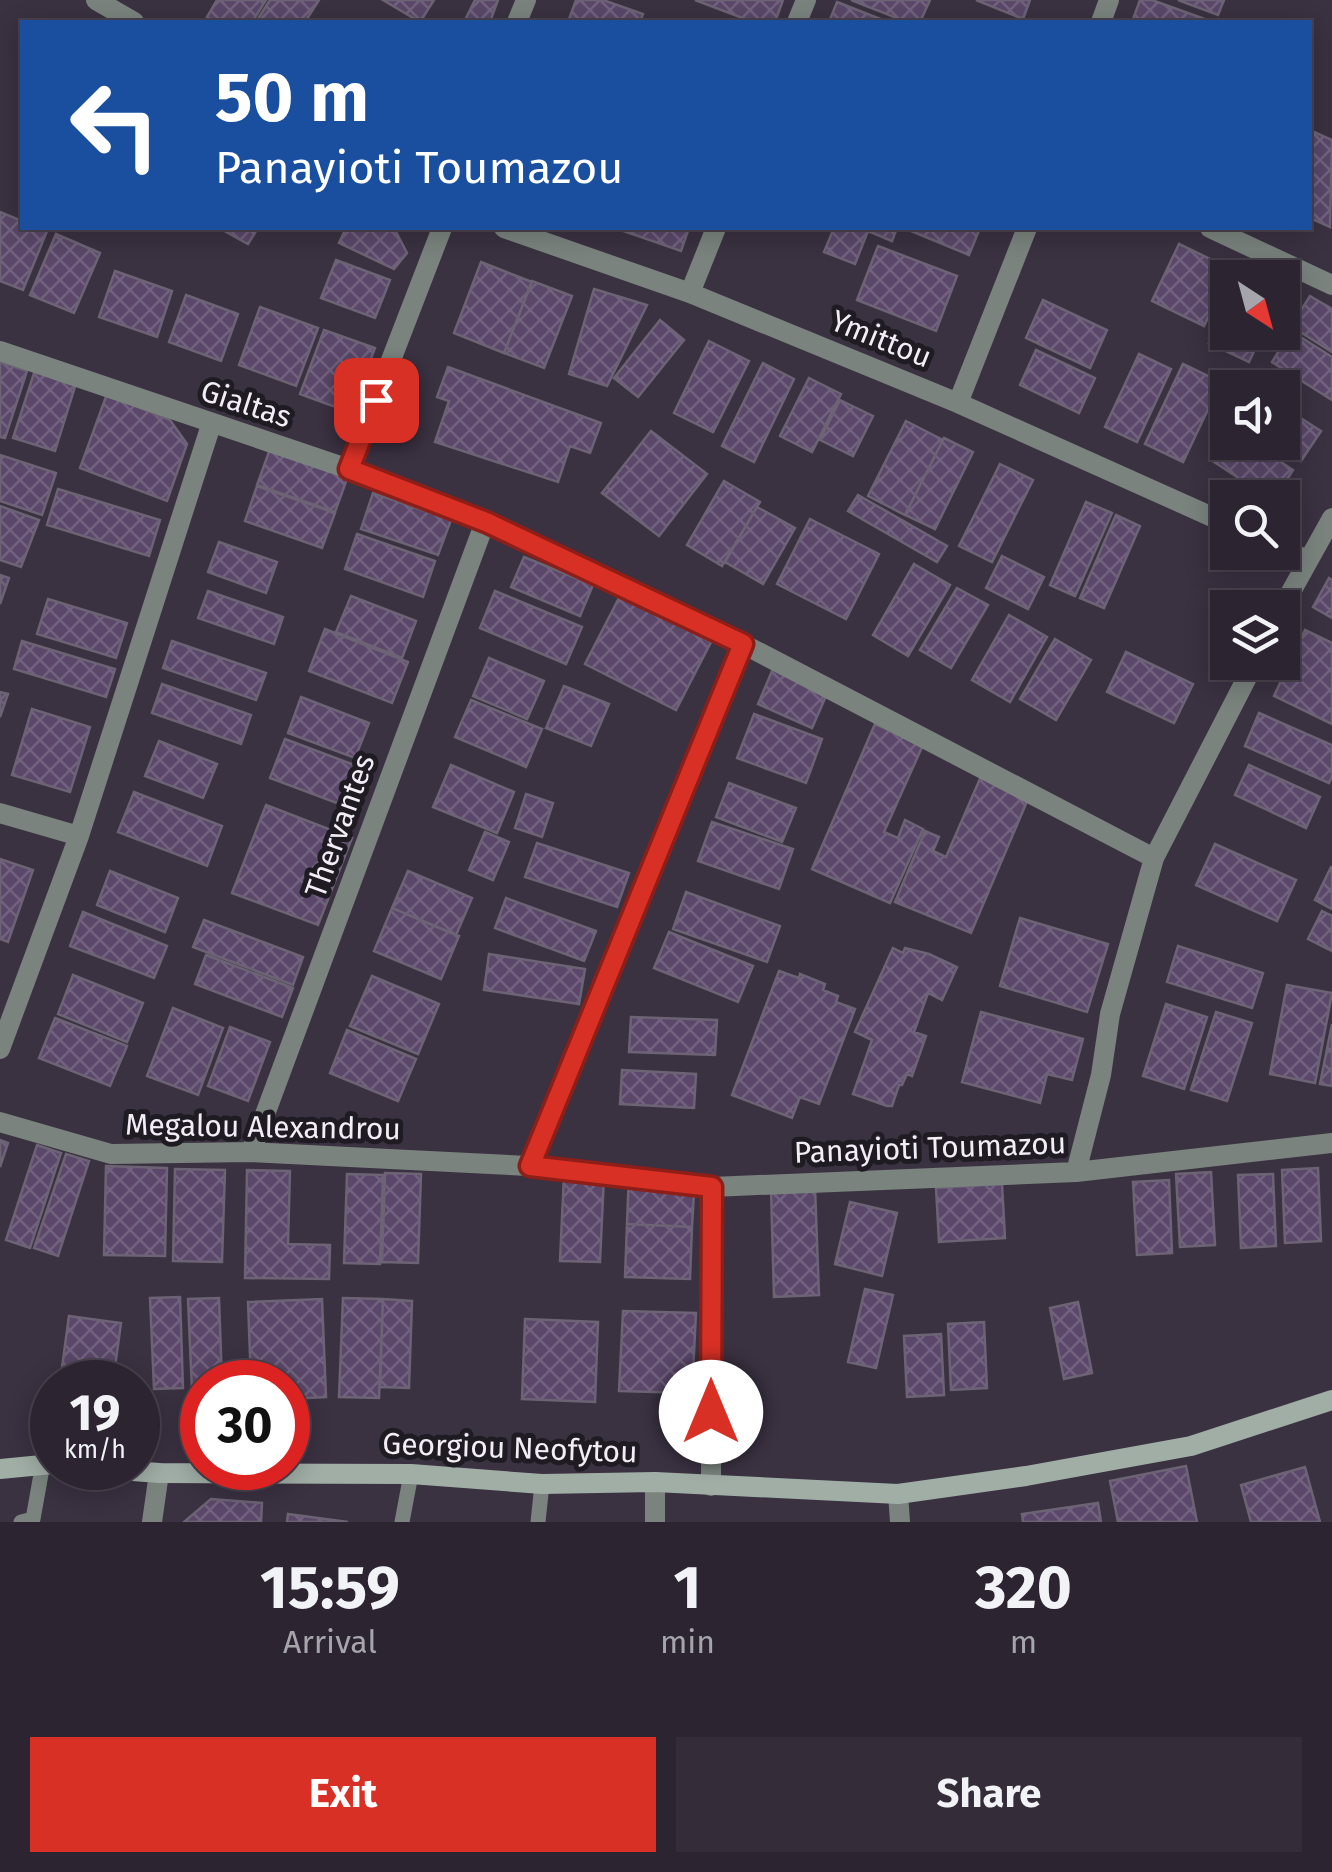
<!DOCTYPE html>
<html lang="en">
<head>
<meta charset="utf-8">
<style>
	body { margin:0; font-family:"Fira Sans",sans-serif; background:#342d39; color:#f1f3f6; height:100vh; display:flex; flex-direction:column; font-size:38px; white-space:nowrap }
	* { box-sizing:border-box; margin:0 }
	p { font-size:32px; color:#a6a5ab }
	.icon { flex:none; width:55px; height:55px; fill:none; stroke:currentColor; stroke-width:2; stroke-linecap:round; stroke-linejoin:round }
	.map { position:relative; height:1522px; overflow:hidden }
	.side { display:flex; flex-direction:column; background:#2c2531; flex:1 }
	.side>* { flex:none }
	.banner { position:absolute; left:20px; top:20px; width:1292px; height:210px; border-radius:0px; box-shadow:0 5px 25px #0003,0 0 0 2px #48424d; background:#1a4fa0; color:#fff; overflow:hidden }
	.needle { width:65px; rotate:144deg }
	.fabs { position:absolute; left:1210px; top:260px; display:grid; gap:20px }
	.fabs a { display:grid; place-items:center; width:90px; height:90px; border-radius:0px; background:#2c2531; box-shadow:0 5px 25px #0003,0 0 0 2px #48424d; font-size:50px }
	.speed { position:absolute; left:30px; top:1360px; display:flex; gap:20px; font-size:50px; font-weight:700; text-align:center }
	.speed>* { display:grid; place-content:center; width:130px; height:130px; border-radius:50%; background:#2c2531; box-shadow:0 5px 25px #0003,0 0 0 2px #48424d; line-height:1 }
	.speed small { font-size:25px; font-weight:400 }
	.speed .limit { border:15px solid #d22; background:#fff; color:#111 }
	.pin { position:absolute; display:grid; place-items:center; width:85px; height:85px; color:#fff; margin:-42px; border-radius:20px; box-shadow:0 5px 15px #0006 }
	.me { position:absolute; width:110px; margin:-55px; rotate:0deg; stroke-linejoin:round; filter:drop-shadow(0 0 8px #0008) }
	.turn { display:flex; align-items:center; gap:35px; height:210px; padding:0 30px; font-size:45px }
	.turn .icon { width:130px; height:130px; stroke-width:2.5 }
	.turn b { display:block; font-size:70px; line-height:85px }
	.eta { display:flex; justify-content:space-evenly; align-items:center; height:170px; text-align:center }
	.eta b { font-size:60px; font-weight:700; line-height:70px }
	.button { display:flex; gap:20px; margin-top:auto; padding:20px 30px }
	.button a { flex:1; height:115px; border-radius:0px; background:#d93025; color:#fff; font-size:40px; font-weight:700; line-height:115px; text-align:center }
	.button a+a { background:#342d39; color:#f1f3f6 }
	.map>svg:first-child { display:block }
</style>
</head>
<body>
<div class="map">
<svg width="1332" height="1522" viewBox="0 0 1332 1522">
	<defs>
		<pattern id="building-cross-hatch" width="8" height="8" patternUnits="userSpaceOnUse" patternTransform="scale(2.5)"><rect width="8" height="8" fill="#5a4769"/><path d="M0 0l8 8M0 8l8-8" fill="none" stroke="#72627f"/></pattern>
	</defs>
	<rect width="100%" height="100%" fill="#3a3141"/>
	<!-- building -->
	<path fill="url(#building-cross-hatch)" stroke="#6c6374" stroke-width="2.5" d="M217,0H266L252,22H216L207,17Z
		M270,0H319L305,22H256Z
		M383,0H434L420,22Z
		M475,0H498L490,22H464Z
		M576,0H603L643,14L640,22H568Z
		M695,0H783L775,22H753Z
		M851,0H930L920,22H907Z
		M976,0H1030L1023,19Z
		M1140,0H1152L1213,22H1132Z
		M1178,0H1224L1218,15Z
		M837,2L888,22H829Z
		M1314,132L1332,140L1330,227L1310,218V139Z
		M0,212L22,221V228L47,231L23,290L0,281Z
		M219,228H258L248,244Z
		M346,228H394L407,253L394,269L339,243Z
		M615,228H689L681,251Z
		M834,228H897L892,241L868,231L855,264L824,252Z
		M904,228H980L969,255Z
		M56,234L100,253L74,313L30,295Z
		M1179,244L1231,269L1204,326L1152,301Z
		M878,246L957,276L936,331L857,300Z
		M336,260L390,280L375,318L321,298Z
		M481,262L532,282L504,353L454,333Z
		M1245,267L1267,278H1240Z
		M115,271L172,291L157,337L99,317Z
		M532,281L572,296L544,368L504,353Z
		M594,289L647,305L607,386L569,374Z
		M186,295L238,314L221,361L169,342Z
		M1310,296L1332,309V352L1291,326Z
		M1043,300L1107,330L1090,368L1026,338Z
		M1228,304V332H1263L1249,362L1209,343Z
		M260,307L318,328L296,386L239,365Z
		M660,320L684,340L638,397L614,378Z
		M324,330L375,348L359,390L333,406L300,394Z
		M1291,331L1332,357V400L1272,362Z
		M709,341L749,361L713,432L674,413Z
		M1036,350L1095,378L1079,413L1020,385Z
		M1139,354L1171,369L1137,442L1105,427Z
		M0,362L27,371L5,438L0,437Z
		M763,363L794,379L754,462L722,446Z
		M1183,364L1221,382L1183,462L1145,444Z
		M36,367L77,380L55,451L13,438Z
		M448,367L601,423L590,453L570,446L558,482L435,442L449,401L437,397Z
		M809,378L841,394L812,452L780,436Z
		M107,394L170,420L187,444L167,501L80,468Z
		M840,400L873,416L853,456L820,440Z
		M1282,406L1321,431L1301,461L1272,442H1282Z
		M906,421L943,440L905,515L868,496Z
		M651,431L707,474L659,536L602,493Z
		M1228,435V442H1251L1293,470L1275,498H1269L1211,460Z
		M944,438L973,452L935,529L905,515Z
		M270,449L348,476L335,512L257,485Z
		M0,455L56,473L42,515L0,501Z
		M1000,464L1033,480L992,562L959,546Z
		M724,481L760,502L722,566L687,545Z
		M257,486L335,513L322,548L245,521Z
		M58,489L160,520L149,556L47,525Z
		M373,493L451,520L438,555L361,529Z
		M858,495L947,546L937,562L848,511Z
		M1086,502L1112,513L1075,596L1050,585Z
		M0,506L39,520L21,567L0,560Z
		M757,507L795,528L763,584L725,562Z
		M1116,515L1140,526L1104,608L1080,598Z
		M810,519L879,554L846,619L777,584Z
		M357,534L435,561L423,597L345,569Z
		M219,542L277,562L266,593L208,572Z
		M1002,556L1044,577L1028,609L986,588Z
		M524,557L593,585L580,616L511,587Z
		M914,564L950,585L908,656L873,635Z
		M0,575L9,578L0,604Z
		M1329,578L1332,580V618L1313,607Z
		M957,588L988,605L951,668L920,650Z
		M208,591L283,617L274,644L198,618Z
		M495,591L582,627L566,664L480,628Z
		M351,596L416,621L402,658L336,632Z
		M620,596L711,642L676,710L585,664Z
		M48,599L127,623L116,658L37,634Z
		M1009,615L1047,637L1010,702L972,680Z
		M325,629L408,662L392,703L309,671Z
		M1305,630L1332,643V724L1274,696Z
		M1055,639L1091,660L1056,720L1020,699Z
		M22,641L115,669L106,697L14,669Z
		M172,641L266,673L256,700L163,668Z
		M1126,652L1193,684L1174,723L1107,692Z
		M489,658L544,681L527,719L473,696Z
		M775,664L830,687L812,728L758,704Z
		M162,684L251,715L241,744L152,713Z
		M564,686L609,704L591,746L546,728Z
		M0,692L8,694L0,717Z
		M301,697L369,723L355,758L288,733Z
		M471,700L542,729L526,767L455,737Z
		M32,709L90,727L70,792L12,775Z
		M1259,713L1332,745V776L1329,783L1245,746Z
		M754,714L822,739L806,783L737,758Z
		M875,724L923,745L884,832L898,838L905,820L923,829L890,903L812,869Z
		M285,739L365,769L350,808L270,778Z
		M159,741L217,764L203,798L145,776Z
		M451,765L514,792L497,833L433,807Z
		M1249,765L1320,797L1306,828L1235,795Z
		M983,772L1031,792L971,933L895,902L925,831L939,837L933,851L946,857Z
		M729,783L796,808L782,842L716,817Z
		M134,792L222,826L207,866L118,832Z
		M526,794L553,803L542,837L515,828Z
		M266,805L352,838L318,925L232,893Z
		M712,822L793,849L779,889L698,861Z
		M485,832L509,842L493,880L469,870Z
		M537,843L629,873L617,907L525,877Z
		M1215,844L1296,880L1277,921L1196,885Z
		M0,859L33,870L8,942L0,939Z
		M1331,867H1332V909L1315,900Z
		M110,871L178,898L165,932L97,905Z
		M408,871L472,898L456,935L392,908Z
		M686,892L780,926L767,962L673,929Z
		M506,898L596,931L584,961L495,928Z
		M392,908L459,936L441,979L374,951Z
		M1322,911L1332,916V951L1308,939Z
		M83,912L167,946L154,978L70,946Z
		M1020,918L1108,944L1087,1012L1000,986Z
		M204,920L303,957L293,985L193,947Z
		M669,932L753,966L738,1002L654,968Z
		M1178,946L1263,973L1252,1008L1167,982Z
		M893,948L903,953L905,948L929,954L957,967L942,1000L928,993L914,1032L926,1036L912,1076L907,1074L902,1085H899L892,1106H887L853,1094L872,1040L855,1032Z
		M489,954L585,969L579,1004L484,990Z
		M206,955L293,988L282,1017L195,984Z
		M779,971L799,978L800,974L825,984L823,990L838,996L836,1002L855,1009L819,1104L800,1097L792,1118L732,1095Z
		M73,975L143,1003L127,1042L58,1014Z
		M372,976L439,1004L418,1054L350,1026Z
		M1287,985L1332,993L1315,1083L1270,1074Z
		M1166,1004L1207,1017L1184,1089L1143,1076Z
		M173,1008L223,1028L198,1095L147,1076Z
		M981,1012L1083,1039L1072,1080L1047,1074L1040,1103L962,1082Z
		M1216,1012L1252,1023L1227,1101L1191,1090Z
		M631,1017L717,1020L715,1055L629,1052Z
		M55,1018L127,1046L110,1086L39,1058Z
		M1332,1024V1086L1320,1084Z
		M230,1027L270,1042L248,1101L208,1086Z
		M347,1030L416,1059L398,1101L330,1073Z
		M622,1070L696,1074L694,1108L620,1104Z
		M0,1140L8,1143L0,1167Z
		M37,1145L61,1153L30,1248L6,1240Z
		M66,1154L89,1161L58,1256L34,1248Z
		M106,1166L167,1168L165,1256L104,1255Z
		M1318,1168L1321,1241L1285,1243L1282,1170Z
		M175,1169L225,1170L222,1262L173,1261Z
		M247,1170L290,1171L288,1244L330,1245L329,1279L245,1278Z
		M1211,1172L1215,1245L1180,1247L1176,1174Z
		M385,1173L421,1174L418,1263L382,1262Z
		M629,1173L695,1176L692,1227L627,1224Z
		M347,1174L383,1175L380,1264L344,1263Z
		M1273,1174L1276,1246L1241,1248L1238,1175Z
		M564,1175L604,1176L600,1262L560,1261Z
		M1169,1180L1172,1253L1137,1255L1133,1182Z
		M1002,1184L1005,1238L939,1242L936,1188Z
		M815,1187L819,1295L774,1297L771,1189Z
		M850,1202L897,1213L882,1276L835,1264Z
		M627,1224L692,1227L690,1279L625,1277Z
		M865,1289L893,1295L876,1368L848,1362Z
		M180,1297L183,1388L154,1389L150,1298Z
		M219,1298L222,1382H202V1390L192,1391L188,1299Z
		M343,1298L383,1299L379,1398L339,1397Z
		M322,1299L326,1397L288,1399V1382H251L248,1302Z
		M383,1299L412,1301L409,1388L380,1387Z
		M1078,1302L1092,1373L1064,1379L1050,1308Z
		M623,1311L696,1313L692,1393L619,1391Z
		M69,1316L121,1323L113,1382H60Z
		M525,1319L598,1322L595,1402L522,1399Z
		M984,1322L987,1388L951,1390L948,1324Z
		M941,1334L944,1395L907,1397L904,1336Z
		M1186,1466L1197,1522H1118L1110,1481Z
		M1305,1467L1320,1522H1251L1241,1485Z
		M211,1499L262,1503L261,1522H184Z
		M1098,1503L1101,1522H1023L1022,1514Z
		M288,1514L348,1522H287Z"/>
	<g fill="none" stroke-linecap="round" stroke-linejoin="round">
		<!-- lane -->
		<path stroke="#7a837d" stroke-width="15" d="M21,1522L33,1519L43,1463
			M402,1522L411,1474
			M538,1522L542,1484"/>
		<!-- street -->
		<path stroke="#7a837d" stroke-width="20" d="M96,0L134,22
			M517,22L526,0
			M797,22L806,0
			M1101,22L1109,0
			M504,228L690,293L958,403L1228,524
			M1210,228L1332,285
			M690,293L716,228
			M0,351L349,469L485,522L743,644L1154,858
			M958,403L1027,228
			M349,469L442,228
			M1282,549L1307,560
			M1282,608L1332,518
			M0,813L79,836
			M0,1049L79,836L211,425
			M0,1122L111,1154L251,1152L529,1166L712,1187L1076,1172L1332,1143
			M251,1152L485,522
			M529,1166L743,644
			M1076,1172L1101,1075L1110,1014L1154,858L1255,662
			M655,1482V1522
			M711,1486L712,1187
			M898,1494L900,1522
			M152,1522L159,1473"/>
		<!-- secondary -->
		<path stroke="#a0aea6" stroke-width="20" d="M94,1468L159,1473L411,1474L542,1484L655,1482L898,1494L1026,1476L1191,1446L1332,1400
			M0,1469L52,1464"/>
	</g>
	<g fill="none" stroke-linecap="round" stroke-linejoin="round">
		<!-- route casing -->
		<g stroke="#8d1f18" stroke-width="25">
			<path id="route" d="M376,400L349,469L486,522L743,644L530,1166L712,1187L711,1412"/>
		</g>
		<!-- route -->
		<use href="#route" stroke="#d93025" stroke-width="18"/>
	</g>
	<g text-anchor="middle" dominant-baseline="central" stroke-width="10" stroke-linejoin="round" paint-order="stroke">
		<!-- street labels -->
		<g font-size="30" fill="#f3edf7" stroke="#1f1b22">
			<text transform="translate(881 339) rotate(22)">Ymittou</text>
			<text transform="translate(246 404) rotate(18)">Gialtas</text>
			<text transform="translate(340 826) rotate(-70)">Thervantes</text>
			<text transform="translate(263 1127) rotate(1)">Megalou Alexandrou</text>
			<text transform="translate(930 1148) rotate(-2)">Panayioti Toumazou</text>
			<text transform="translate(510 1448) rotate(2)">Georgiou Neofytou</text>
		</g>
	</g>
</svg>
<div class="fabs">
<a><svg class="needle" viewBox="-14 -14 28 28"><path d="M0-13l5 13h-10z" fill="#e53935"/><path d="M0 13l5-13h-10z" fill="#a6a5ab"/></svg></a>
<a><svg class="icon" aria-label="sound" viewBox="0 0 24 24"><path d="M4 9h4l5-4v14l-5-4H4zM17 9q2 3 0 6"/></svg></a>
<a><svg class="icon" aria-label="search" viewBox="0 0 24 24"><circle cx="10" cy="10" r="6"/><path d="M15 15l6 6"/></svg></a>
<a><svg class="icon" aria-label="layers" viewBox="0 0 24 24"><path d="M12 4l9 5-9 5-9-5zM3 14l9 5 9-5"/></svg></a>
</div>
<div class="speed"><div>19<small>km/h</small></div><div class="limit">30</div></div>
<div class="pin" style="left:376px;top:400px;background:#d93025"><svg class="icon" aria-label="arrive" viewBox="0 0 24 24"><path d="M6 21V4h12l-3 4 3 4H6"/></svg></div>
<svg class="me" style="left:711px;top:1412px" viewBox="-20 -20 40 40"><circle r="19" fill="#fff"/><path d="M0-13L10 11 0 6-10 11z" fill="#d93025"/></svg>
<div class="banner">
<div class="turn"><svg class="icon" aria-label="left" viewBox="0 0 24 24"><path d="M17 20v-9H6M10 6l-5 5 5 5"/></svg><div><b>50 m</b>Panayioti Toumazou</div></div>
</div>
</div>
<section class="side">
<div class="eta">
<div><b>15:59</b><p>Arrival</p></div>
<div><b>1</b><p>min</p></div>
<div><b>320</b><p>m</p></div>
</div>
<div class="button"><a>Exit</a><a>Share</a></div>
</section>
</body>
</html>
